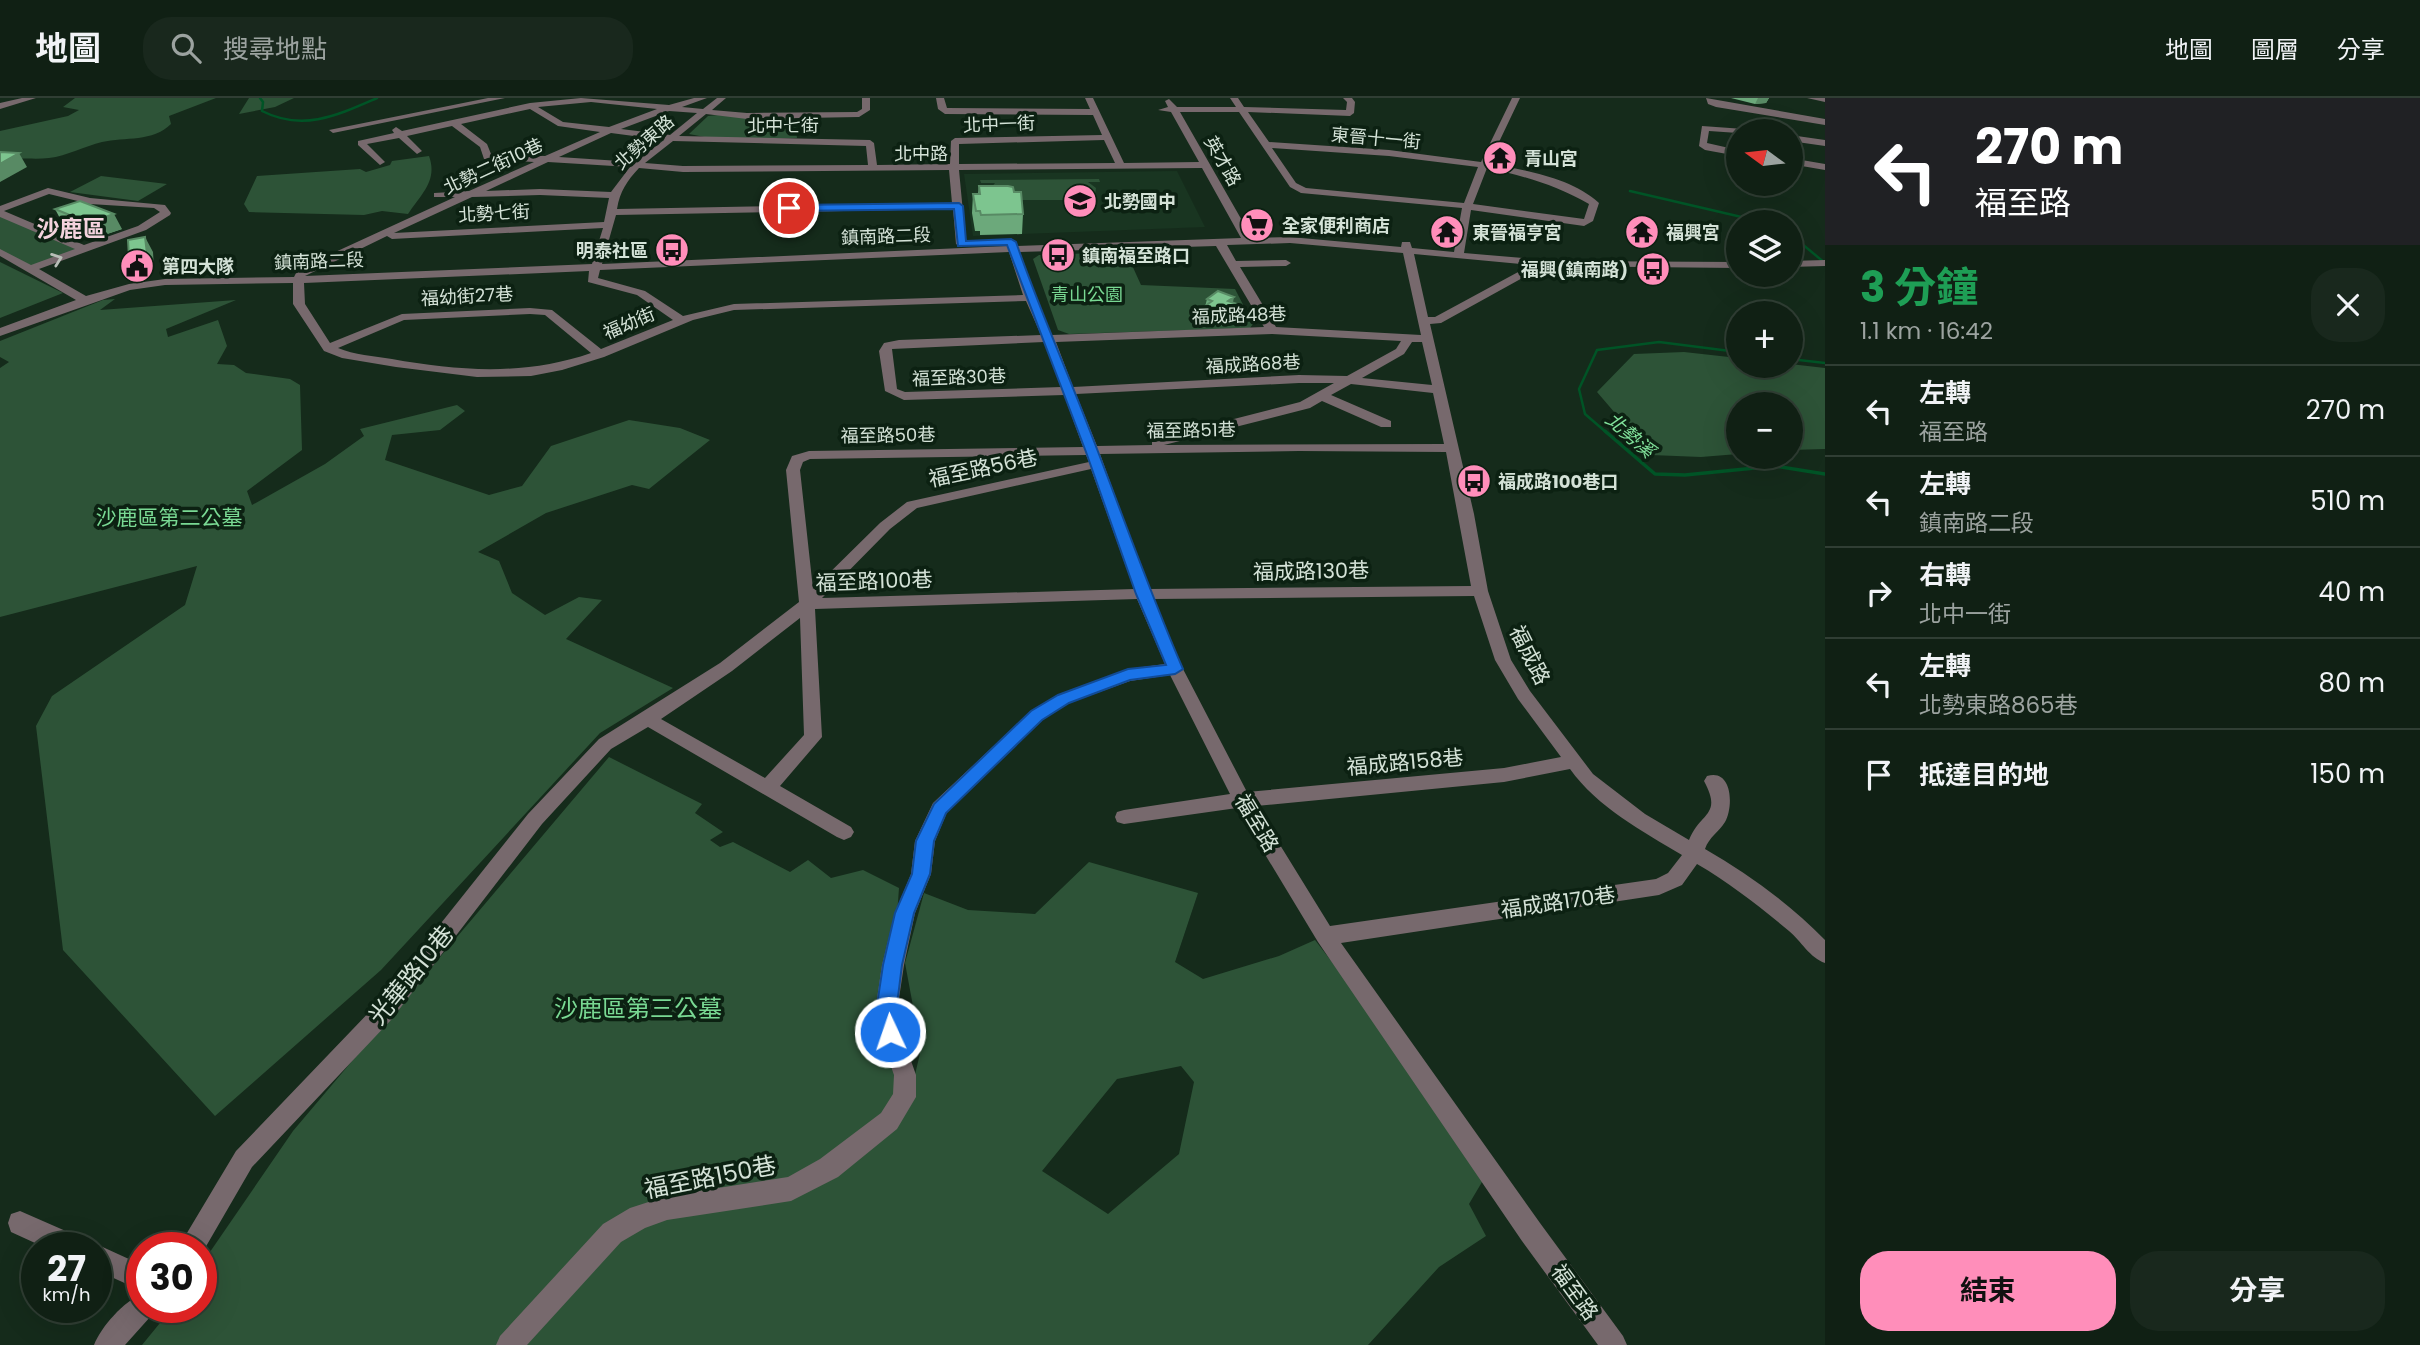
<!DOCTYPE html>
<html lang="zh-TW">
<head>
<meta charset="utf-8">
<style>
	body { margin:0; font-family:Poppins,"Noto Sans TC",sans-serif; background:#19281d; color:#f1f3f6; height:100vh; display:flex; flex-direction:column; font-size:26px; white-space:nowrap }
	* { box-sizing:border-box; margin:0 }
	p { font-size:23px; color:#9ca3a0 }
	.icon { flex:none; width:38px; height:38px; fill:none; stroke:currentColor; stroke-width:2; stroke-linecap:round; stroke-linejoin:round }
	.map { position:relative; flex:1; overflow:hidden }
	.drawer { display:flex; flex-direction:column; background:#102014; width:595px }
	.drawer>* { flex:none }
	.banner { background:#202124; color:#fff; overflow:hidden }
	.needle { width:46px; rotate:285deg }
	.fabs { position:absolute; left:1726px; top:21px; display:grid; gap:14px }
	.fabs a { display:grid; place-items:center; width:77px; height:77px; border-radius:50%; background:#102014; box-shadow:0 7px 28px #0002,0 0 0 2px #303e34; font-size:35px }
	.speed { position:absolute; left:21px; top:1134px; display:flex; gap:14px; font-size:35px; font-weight:700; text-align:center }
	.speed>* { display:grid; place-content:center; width:91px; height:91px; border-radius:50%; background:#102014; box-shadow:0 7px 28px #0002,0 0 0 2px #303e34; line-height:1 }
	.speed small { font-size:18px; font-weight:400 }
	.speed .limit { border:10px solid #d22; background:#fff; color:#111 }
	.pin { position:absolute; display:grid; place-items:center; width:60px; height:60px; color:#fff; margin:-30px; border:4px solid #fff; border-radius:50%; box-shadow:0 2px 7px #0007 }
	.me { position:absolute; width:77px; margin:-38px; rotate:357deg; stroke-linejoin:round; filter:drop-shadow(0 0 5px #0008) }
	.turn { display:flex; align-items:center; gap:24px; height:147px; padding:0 35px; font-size:32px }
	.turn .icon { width:91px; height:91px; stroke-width:2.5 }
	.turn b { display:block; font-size:49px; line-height:60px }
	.round { display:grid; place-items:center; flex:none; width:74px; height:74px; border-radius:28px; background:#19281d }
	.headline { display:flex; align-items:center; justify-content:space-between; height:119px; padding:0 35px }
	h1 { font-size:42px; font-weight:700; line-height:52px; color:#1e9e55 }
	.cta { display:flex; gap:14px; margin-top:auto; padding:14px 35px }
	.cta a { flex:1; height:80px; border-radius:28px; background:#ff8eba; color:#111; font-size:28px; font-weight:700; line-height:80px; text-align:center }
	.cta a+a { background:#19281d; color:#f1f3f6 }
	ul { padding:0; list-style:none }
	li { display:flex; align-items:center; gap:21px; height:91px; padding:0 35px; border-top:2px solid #303e34 }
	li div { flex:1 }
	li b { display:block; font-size:26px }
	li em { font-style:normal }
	header { display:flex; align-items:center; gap:42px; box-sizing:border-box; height:98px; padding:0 35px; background:#102014; border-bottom:2px solid #303e34 }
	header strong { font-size:33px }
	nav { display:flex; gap:38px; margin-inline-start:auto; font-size:24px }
	.search { width:490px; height:63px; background:#19281d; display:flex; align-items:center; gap:18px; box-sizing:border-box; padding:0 24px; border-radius:28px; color:#9ca3a0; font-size:26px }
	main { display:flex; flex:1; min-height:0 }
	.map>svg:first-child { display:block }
</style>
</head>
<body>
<header>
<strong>地圖</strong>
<div class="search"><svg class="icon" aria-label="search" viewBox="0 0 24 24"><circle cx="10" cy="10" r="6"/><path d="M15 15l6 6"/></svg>搜尋地點</div>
<nav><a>地圖</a><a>圖層</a><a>分享</a></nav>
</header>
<main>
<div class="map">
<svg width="1825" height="1247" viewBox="0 0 1825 1247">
	<rect width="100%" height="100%" fill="#152b1b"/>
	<!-- built -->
	<path fill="#193521" d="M1177,73L1205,129L973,138L964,76Z"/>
	<!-- green -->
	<path fill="#2d5337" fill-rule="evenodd" d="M75,0H216L169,18L171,26C153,44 125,39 102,44C85,48 67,58 49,60C33,62 15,58 0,65V33L68,18L79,12L63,9Z
		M249,0H294L275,9L239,16Z
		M718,17L794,19L797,40H710L689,36L708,18Z
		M429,58C438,83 421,96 408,116L382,113L364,117L249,114L244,106L257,78L360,71L366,74L390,67L392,63Z
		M101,78L167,86L138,103L70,94Z
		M1099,81L1100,84H1088L1096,90L1095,97L1082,102H1011L991,90L995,85H981L980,82Z
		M0,117L79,151L32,169L0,152Z
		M1126,154L1141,187L1235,191L1253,226L1250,230L1069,236L1058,232L1033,161L1039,157Z
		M0,164L63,195L0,220Z
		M115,201L100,212L236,202L166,231L168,239L218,222L227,248L217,266L234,267L246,275L290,281L300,287L302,352L247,393L252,407L325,366L364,338L360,331L457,307L465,313L440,332L392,337L385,362L489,397L522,388L551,348L629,322L680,330L710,342L649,391L632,387L546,415L478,454L499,463L512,495L545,517L579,499L602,502L566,541L673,590L600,635L381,872L215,1018L63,852L36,628L52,598L185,507L197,468L0,519V270L9,264L0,259V243L103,202Z
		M1684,254L1738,260V268L1790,266L1825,270V351L1790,352V306H1738V356L1701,359L1651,357L1597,294L1634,256Z
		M609,659L702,706L695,715L723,734L710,742L720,749L733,744L790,774L808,762L831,780L863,772L899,790L892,888L904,976L914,981L921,951L905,865L924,795L968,812L1035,816L1089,764L1198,795L1175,864L1203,881L1279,858L1315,842L1487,1065L1482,1084L1469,1106L1486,1138L1439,1169L1368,1247H142L173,1209H201V1167L293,1033ZM1181,968L1194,984L1179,1056L1108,1116L1042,1073L1117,981Z"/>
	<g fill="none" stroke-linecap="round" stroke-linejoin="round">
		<!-- stream-far1 -->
		<path stroke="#005426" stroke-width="2.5" d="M260,0L263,4L262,13C303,34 338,17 377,0
			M1630,93L1763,124
			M1790,136L1825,165
			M1790,261L1825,265
			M1607,335L1585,316L1579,291L1597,252L1659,244L1738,254"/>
		<!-- stream -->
		<path stroke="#005426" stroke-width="3.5" d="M1605,333L1655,376L1685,377L1775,368L1825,376"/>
		<!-- minor -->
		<path fill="#77696d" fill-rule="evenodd" d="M22,0H36L0,11V5Z
			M488,0H505L333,35L329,32Z
			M581,0L669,7L694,0H707L682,9L703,11L717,0H726L712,12L747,15L857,14L862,11V0H870V12L859,19L747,21L706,16L679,38L870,42L874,45L877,67L950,66L951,43L955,40L1102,37L1093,17L945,16L938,11L936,0H944L947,10L1090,11L1085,0H1093L1124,65L1199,64L1171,14L1158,12L1168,9L1165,3L1169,1L1177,9H1236L1230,0H1238L1244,9L1346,12L1347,4L1343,0H1352L1355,4L1354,15L1350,18L1248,14L1269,44L1389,52L1481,64L1512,0H1520L1489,65C1526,73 1570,79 1599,105L1593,123L1584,128L1471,112L1464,155L1557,163L1738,164V170L1544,168L1441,225L1430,226L1474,416L1488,493L1511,562L1530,593L1593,676L1645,716L1689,742C1700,714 1723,718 1704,683L1707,678C1732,670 1734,708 1725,724C1719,734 1709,739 1705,751C1748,776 1790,806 1825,842V865C1810,860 1801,843 1789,833C1760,809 1730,785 1697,766L1682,787L1659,797L1341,845L1540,1125L1623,1238L1627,1247H1598L1522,1143L1318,844L1237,710L1124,726L1117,724L1115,719L1117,714L1124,712L1230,696L1170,577L1130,583L1069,605L1042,622L947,714L935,743L931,776L915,815L904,867L898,907L901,934L916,977V999L897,1031L838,1079L791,1103L667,1122L645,1130L621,1144L527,1247H496L500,1238L603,1126L630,1110L667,1098L788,1079L820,1061L881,1015L893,996L894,977L879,934L876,907L882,867L895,815L911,776L915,743L933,705L1030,614L1057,597L1128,571L1165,566L1137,501L815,511L822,639L780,688L851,729L854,734L851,739L844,742L837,739L648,629L611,651L542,726L391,922L252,1069L201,1157V1150H178L236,1053L375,908L528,716L599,641L720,565L799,504L786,372L792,358L809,353L1083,349L1064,297L904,302L885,293L879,253L884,245L899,242L1041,237L1026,203L734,212L693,222L604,259L562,272L531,278L477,279L396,269L342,260L324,253L293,206V185L165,187L130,192L0,238V230L76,202L0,158V151L31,167L75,151L0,119V108L48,90L90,100L165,107L171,115L170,117L146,132L39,171L86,198L129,186L165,181L294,179L297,173L307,167L455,99H434V95L469,93L534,64L484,61L480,49L452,28L407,38L422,53L417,56L399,40L367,46L385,64L380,67L358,47V43L394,35L392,32L396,29L402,33L530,5ZM591,4L657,11L609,29L563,24L538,9ZM530,11L558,28L600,34L545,58L491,56L487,46L461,26ZM669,13L697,15L670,37L621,31ZM1180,14H1239L1290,89L1301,95L1462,110L1454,154L1412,150L1410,144H1402L1401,149L1290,139L1252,140ZM611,35L664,42L635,64L559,59ZM1104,42L1115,65L959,66V46ZM673,43L866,48L868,67L683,68L645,65ZM1272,50L1389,58L1478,69L1464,105L1306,90L1296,85ZM548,64L630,69L611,94L540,91L486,93ZM639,70L683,74L949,72L952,105L617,111C620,93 627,83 639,70ZM1202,70L1241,140L1017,148L1011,141L1006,144L1007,148L602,166L616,117L953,111L956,146L961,149L966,146L959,72ZM1487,70C1524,78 1556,87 1589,106L1584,121L1473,106ZM49,96L90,106L154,110L160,114L138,128L84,147L4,113ZM540,97L609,100L604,124L394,135L472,99ZM603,130L592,166L305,178L387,138L392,141ZM1290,145L1403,155L1421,237L1276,229L1240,169L1286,168L1291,165L1286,162L1236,163L1227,147ZM1216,148L1264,229L1052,237L1036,200L1020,154ZM1009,154L1023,197L734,206L683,218L645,193L598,180L600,172ZM1414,156L1531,167L1435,219H1428ZM589,173L588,184L637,197L673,222L601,251L552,212L530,210L402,216L330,245L305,206L304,185ZM530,216L545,217L591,255C525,278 459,273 392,261C374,258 354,257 338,250L404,222ZM1272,236L1401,243L1396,251L1347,278L1299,277L1073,289L1056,244ZM1044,244L1061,289L905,294L897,291L892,251ZM1412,244H1422L1432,287L1362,280L1404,256ZM1299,285H1334L1300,304L1152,342V347L1097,348L1076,296ZM1351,286L1433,295L1444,346L1164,347L1310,310L1322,303L1381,329H1391V323L1331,297ZM1299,353L1446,354L1471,488L1149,491L1100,356ZM1086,357L1089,364L907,404L880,425L813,491L800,372L803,364L810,361ZM1091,371L1134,491L822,500L890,431L917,410ZM1474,498L1495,562L1518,601L1561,659L1504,670L1247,694L1183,571L1153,501ZM800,520L804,637L765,680L661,621L732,573ZM1570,671C1597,709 1642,733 1682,757L1668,775L1656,781L1330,828L1256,708L1504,684Z
			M1706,0L1825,21V27L1716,9L1708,6Z
			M1807,0H1825V4Z
			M1702,28L1744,31L1745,33L1738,35L1709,33L1707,45L1738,52V58L1705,52L1699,48Z
			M1790,37L1825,42V48L1790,43Z
			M1790,60L1825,66V72L1790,66Z
			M1825,162V168L1790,169V163Z
			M20,1113L84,1141L88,1150H46L11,1134L8,1125L11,1116Z
			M96,1146L142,1167V1193L96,1172V1150H88Z
			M142,1196V1209H155L151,1218L125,1247H94C101,1229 124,1203 142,1196Z"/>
	</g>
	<!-- wall -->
	<path fill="#6ca97b" d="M1731,0H1769L1766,5L1755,6Z
		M979,88L1014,94L1023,116L1022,136L980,137V133H975L972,115L973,96H978Z
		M55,111L122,131L101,138H92L63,126Z
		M1207,201L1233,204V221L1224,228H1211L1201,225Z"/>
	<!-- shaded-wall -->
	<path fill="#588a64" d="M1758,0H1769L1766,5L1755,6Z
		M19,55L27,69L0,84V66Z
		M114,116L122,131L101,138L93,123Z
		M145,139L153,154L154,171L137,174L129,159Z
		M1234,199L1232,209L1237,206L1233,221L1224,228L1228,203Z"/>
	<!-- building -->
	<path fill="#7dc58f" stroke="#588a64" stroke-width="2" d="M0,54L19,55L0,66Z
		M979,88H1008L1013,89L1014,94H1021L1023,116L981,117L980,113H976L973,96H980Z
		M80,103L114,116L93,123H84L55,111Z
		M145,139L147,156L129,159L128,142Z
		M1218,193L1234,199L1228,203L1237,206L1227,212L1214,213L1204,209L1212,203L1207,201Z"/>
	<!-- one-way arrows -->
	<defs><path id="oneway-chevron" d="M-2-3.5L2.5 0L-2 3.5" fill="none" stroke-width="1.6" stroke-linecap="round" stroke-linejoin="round" transform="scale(1.75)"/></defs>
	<use stroke="#b8beb7" href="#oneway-chevron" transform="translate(57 161) rotate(-20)"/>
	<!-- route -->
	<path fill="#1a73e8" stroke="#114b97" stroke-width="2" d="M959,105L963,108L966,143L1011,141L1016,144C1038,208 1066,270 1090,333C1121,412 1149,493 1183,571L1175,576L1130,582L1069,605L1042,622L946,715L934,743L930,776L914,815L902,867L897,907L900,934L897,941L890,944L883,941L877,907L883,867L895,815L912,776L916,743L934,706L1031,613L1058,597L1128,571L1166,567L1136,496L1086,354L1007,147L958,148L954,111L789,113L784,110L789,107Z"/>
	<!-- icons -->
	<defs>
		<g id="temple-disc" transform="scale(1.75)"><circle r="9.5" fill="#ff8eba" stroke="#0c2112"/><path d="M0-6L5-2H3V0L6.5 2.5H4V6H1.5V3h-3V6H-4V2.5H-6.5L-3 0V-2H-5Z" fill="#111"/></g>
		<g id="school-disc" transform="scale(1.75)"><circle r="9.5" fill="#ff8eba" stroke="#0c2112"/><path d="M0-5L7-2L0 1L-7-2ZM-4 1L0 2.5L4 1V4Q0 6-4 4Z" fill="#111"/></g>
		<g id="supermarket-disc" transform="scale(1.75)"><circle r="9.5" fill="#ff8eba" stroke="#0c2112"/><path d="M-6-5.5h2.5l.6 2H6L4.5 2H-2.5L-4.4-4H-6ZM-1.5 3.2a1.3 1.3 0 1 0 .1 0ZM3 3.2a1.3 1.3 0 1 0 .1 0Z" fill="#111"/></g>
		<g id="bus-disc" transform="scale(1.75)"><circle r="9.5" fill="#ff8eba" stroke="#0c2112"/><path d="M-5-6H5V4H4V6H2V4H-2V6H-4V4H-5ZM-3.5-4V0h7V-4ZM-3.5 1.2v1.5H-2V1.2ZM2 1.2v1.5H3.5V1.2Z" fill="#111"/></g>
		<g id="civic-disc" transform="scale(1.75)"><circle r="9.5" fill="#ff8eba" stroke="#0c2112"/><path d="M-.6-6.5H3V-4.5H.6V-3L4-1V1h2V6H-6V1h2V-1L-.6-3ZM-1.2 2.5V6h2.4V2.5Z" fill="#111"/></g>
	</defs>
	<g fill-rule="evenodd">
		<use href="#temple-disc" x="1500" y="60"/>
		<use href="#school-disc" x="1080" y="103"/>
		<use href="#supermarket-disc" x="1257" y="127"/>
		<use href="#temple-disc" x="1447" y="134"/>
		<use href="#temple-disc" x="1642" y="134"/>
		<use href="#bus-disc" x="672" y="152"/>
		<use href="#bus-disc" x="1058" y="157"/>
		<use href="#civic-disc" x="137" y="168"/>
		<use href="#bus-disc" x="1653" y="171"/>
		<use href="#bus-disc" x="1474" y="383"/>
	</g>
	<g text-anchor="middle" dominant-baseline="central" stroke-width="7" stroke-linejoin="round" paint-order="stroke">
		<!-- far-street labels -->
		<g font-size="18" fill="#d4e2d7" stroke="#0c2112">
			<text transform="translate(999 26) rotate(-2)">北中一街</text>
			<text x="783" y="27">北中七街</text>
			<text transform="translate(1376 40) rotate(5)">東晉十一街</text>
			<text transform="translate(644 44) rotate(-41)">北勢東路</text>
			<text x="921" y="55">北中路</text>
			<text transform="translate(1223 63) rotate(60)">英才路</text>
			<text transform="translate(493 68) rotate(-25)">北勢二街10巷</text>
			<text transform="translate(494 115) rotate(-3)">北勢七街</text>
			<text transform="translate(886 138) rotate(-2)">鎮南路二段</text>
			<text transform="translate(319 163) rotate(-2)">鎮南路二段</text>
			<text transform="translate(467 198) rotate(-3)">福幼街27巷</text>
			<text transform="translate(1239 217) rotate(-2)">福成路48巷</text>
			<text transform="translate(629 225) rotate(-23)">福幼街</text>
			<text transform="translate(1253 266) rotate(-3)">福成路68巷</text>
			<text transform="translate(959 279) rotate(-2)">福至路30巷</text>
			<text transform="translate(1191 332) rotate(-1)">福至路51巷</text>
			<text transform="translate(888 337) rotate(-1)">福至路50巷</text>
		</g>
		<!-- far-poi labels -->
		<g font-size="18" font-weight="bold" fill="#d4e2d7" stroke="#0c2112" text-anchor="start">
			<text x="1524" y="60">青山宮</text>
			<text x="1104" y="103">北勢國中</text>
			<text x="1282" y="127">全家便利商店</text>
			<text x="1472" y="134">東晉福亨宮</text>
			<text x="1666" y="134">福興宮</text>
			<text x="648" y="152" text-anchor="end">明泰社區</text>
			<text x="1082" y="157">鎮南福至路口</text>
			<text x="162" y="168">第四大隊</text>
			<text x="1628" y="171" text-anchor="end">福興(鎮南路)</text>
			<text x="1498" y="383">福成路100巷口</text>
		</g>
		<!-- far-park labels -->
		<g font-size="18" fill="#79d993" stroke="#0c2112">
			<text x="1087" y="196">青山公園</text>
		</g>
		<!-- far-water labels -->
		<g font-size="19" font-style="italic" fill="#81e29b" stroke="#0c2112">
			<text transform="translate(1630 337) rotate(41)">北勢溪</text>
		</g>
		<!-- street labels -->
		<g font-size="21" fill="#d4e2d7" stroke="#0c2112">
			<text transform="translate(983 370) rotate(-12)">福至路56巷</text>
			<text transform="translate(1311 473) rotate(-1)">福成路130巷</text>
			<text transform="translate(874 483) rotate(-2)">福至路100巷</text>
			<text transform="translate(1530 557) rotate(63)">福成路</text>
			<text transform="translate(1405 664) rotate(-5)">福成路158巷</text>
			<text transform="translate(1257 725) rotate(59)">福至路</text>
			<text transform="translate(1558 804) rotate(-8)">福成路170巷</text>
			<text transform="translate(1575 1194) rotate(54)">福至路</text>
		</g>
		<!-- park labels -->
		<g font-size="21" fill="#79d993" stroke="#0c2112">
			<text x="169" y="419">沙鹿區第二公墓</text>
		</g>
		<!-- far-district labels -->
		<g font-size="23" font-weight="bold" fill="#f5d3de" stroke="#0c2112">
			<text x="71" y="131">沙鹿區</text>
		</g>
		<!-- near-street labels -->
		<g font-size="24" fill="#d4e2d7" stroke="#0c2112">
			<text transform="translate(411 877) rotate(-51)">光華路10巷</text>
			<text transform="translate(710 1079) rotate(-11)">福至路150巷</text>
		</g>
		<!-- near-park labels -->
		<g font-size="24" fill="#79d993" stroke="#0c2112">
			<text x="638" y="910">沙鹿區第三公墓</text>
		</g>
	</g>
</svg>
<div class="fabs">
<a><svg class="needle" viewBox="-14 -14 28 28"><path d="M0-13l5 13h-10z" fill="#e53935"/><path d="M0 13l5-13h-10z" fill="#9ca3a0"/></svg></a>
<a><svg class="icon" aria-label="layers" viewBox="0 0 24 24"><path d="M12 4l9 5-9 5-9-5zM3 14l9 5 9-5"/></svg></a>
<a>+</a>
<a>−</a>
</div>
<div class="speed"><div>27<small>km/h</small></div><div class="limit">30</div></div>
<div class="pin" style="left:789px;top:110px;background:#d93025"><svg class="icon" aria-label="arrive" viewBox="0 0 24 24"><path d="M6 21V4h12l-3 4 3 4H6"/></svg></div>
<svg class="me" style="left:890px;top:934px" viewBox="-20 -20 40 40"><circle r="17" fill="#1a73e8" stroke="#fff" stroke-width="3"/><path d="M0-11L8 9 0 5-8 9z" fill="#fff"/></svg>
</div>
<section class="drawer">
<div class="banner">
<div class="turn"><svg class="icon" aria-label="left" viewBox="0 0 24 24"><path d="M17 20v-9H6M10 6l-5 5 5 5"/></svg><div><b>270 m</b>福至路</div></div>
</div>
<div class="headline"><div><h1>3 分鐘</h1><p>1.1 km · 16:42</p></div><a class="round"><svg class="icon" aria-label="close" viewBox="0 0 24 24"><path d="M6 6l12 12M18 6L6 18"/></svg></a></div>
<ul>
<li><svg class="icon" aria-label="left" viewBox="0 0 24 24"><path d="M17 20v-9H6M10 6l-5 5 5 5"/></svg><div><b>左轉</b><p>福至路</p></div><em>270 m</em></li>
<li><svg class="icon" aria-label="left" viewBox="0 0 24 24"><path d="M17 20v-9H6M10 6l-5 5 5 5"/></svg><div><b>左轉</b><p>鎮南路二段</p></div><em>510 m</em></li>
<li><svg class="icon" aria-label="right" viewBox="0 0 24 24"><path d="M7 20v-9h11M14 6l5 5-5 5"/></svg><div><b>右轉</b><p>北中一街</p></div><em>40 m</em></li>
<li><svg class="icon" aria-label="left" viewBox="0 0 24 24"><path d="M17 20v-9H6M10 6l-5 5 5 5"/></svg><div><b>左轉</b><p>北勢東路865巷</p></div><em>80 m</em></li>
<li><svg class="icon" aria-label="arrive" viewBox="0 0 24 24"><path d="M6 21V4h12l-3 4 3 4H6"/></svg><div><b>抵達目的地</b></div><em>150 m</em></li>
</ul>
<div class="cta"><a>結束</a><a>分享</a></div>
</section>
</main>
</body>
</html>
